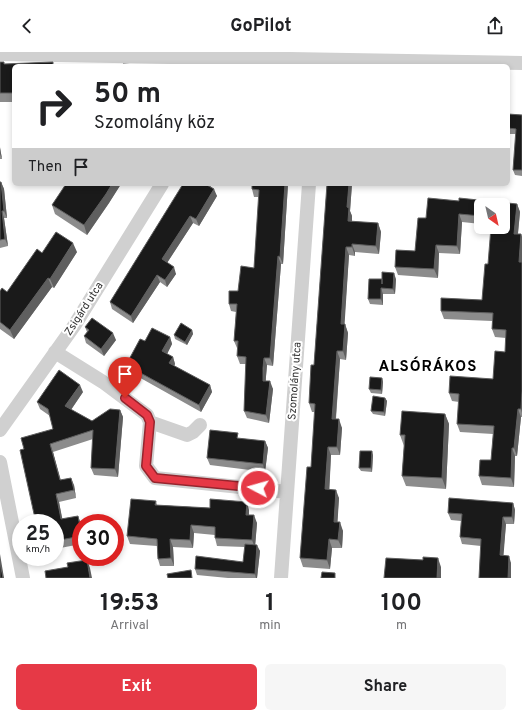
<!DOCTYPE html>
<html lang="en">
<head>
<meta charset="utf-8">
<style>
	body { margin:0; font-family:Overpass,sans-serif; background:#f6f6f6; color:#202124; height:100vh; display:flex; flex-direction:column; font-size:15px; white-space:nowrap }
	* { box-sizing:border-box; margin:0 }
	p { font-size:13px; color:#757577 }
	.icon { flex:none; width:22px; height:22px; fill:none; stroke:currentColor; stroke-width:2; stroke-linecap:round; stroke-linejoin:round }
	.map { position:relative; height:526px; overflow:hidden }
	.side { display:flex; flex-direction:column; background:#fff; flex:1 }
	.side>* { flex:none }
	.top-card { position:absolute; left:12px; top:12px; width:498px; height:122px; border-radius:6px; box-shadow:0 2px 6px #0003; background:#fff; color:#202124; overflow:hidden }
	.needle { width:26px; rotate:146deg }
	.fabs { position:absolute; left:474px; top:146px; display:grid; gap:8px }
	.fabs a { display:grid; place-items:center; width:36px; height:36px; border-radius:6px; background:#fff; box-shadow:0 2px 6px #0003; font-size:20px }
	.speed { position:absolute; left:12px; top:462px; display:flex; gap:8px; font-size:20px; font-weight:700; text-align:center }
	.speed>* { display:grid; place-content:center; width:52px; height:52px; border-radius:50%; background:#fff; box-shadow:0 2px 6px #0003; line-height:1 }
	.speed small { font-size:10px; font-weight:400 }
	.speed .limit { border:6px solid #d22; background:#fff; color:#111 }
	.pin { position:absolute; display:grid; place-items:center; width:34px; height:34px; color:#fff; margin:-41px -17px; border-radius:50% 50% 50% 0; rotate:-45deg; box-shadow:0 0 4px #0007 }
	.pin .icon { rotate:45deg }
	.me { position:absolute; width:44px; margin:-22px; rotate:276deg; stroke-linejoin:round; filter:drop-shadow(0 0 3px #0008) }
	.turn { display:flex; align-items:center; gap:14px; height:84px; padding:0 16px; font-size:18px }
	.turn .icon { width:52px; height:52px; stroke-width:2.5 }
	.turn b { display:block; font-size:28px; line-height:34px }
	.then { display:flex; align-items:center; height:38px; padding:0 16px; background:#0003; gap:8px; font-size:15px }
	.eta { display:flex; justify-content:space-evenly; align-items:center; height:68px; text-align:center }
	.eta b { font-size:24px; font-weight:700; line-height:28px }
	.button { display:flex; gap:8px; margin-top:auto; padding:8px 16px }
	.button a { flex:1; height:46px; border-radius:6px; background:#e63946; color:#fff; font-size:16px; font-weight:700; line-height:46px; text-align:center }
	.button a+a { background:#f6f6f6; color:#202124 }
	header { display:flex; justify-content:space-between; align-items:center; height:52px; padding:0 16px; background:#fff; font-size:18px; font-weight:700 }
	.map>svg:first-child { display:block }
</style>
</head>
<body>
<header><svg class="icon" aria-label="back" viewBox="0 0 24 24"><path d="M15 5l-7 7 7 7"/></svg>GoPilot<svg class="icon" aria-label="share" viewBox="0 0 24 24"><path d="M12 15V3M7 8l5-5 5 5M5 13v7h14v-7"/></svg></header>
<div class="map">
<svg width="522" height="526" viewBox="0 0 522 526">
	<rect width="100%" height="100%" fill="#fff"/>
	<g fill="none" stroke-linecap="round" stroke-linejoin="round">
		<!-- minor -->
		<path stroke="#d0d0d0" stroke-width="14" d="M0,2L522,11
			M55,300L103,330L147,363L150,370L146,414L155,426L287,440
			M150,370L187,383L193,380L200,373
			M0,378L74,274L162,132
			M0,410L23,526
			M281,526L309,132"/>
	</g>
	<!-- wall -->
	<path fill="#8c8c8c" d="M0,10L4,12L14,14V50H0Z
		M508,62L522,63V124L515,123L513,118L516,82H508Z
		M0,95L2,107H0Z
		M0,130H1L4,137L7,166H4L8,194L0,196Z
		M66,132H121L109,151L87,183L55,162L52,153Z
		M252,132H288L283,212H281L273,314L267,313L266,324V329L273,337L269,371L247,366L244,359L246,312H240L237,304L238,297L237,296L234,289L236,260L231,259L229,252L238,239L254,216L259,145H254L252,137Z
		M327,132H352L350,159L352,164V170L378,171L381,180L379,202L355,200V204L349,203L344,272H345L348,281L346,308L340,307L336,367L342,376L340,403H331L329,437L339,446L337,470L343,479L342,496H332L330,517L303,515L300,506L311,415L315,360H312L309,351L314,313Z
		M210,135L217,144L199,174L193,171L167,211L176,222L167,235L160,230L133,271L112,257L110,250Z
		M459,149L517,152L520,160L518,182H521L522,185V365H521L517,404H515L514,435L482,433L479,424L491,408L493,382L460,380L457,372L459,350L452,349L449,341L493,327L505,300L506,286L495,285L492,277V269L444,267L441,259L482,248L488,212L503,175L481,153V172L462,170L460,202L439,201L438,226L398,223L395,215L415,199L426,166Z
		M77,200L54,236L52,235L14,287L0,277V239L7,240L42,201Z
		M382,227H396L395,242H383V253L370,252L368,247Z
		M85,275L116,288L104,304L86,291L84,284L87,280Z
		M192,278L193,282L187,293L175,287L174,283Z
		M170,285L172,292L167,302L173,305L175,312L174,314L210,333L212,340L201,360L128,319L126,313L145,289Z
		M382,326L383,330L382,342L371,341L369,337Z
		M83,340L71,358L92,369L120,358L123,365L118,425L94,423L91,416L93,387L53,400L60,428L74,433L76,446L59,450L62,467L81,472V492L55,497V471L24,397L53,377L50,364L40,357L37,350Z
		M385,346L387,349L385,364L373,362L371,359Z
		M445,362L449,372L446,437L406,434L402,424L404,394L400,383Z
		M265,389L268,396L265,420L210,413L207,406Z
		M373,403L372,420L361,419L359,416Z
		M156,449L157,453L210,456L249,458V463L257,471L255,493L260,499L257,526H228L197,523L195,517L243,510L245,495L217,494L215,486V483L194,481L193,496L173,495L174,514H160L158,507L157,494L130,492L127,484Z
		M513,451L515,458L514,472H506L503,503L511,511V526H479L481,494L462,492L460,485L461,469L451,468L448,461Z"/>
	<!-- shaded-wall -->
	<path fill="#5f5f5f" d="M0,95V96L2,107L0,102Z
		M1,130L4,137L7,166L4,159Z
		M112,132H121L109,151L87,183L84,173Z
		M205,132H212L208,139Z
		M285,132H288L283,212L280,205Z
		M349,132H352L350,159L352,164V178L348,169L347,155Z
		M214,137L217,144L199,174L196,167Z
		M517,152L520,160L517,190L514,182Z
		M2,159L4,166L8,194L5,187Z
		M459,162L462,170L460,202L457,194Z
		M190,164L193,171L165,214L162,207Z
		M378,171L381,180L379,202L376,194Z
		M521,182L522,185V213L519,210Z
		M73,191L77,200L54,236L50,227Z
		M352,192L355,200V204L352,195Z
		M436,193L439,201L438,226L434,217Z
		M346,195L349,203L344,281L341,272Z
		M278,204L281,212L273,314L270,306Z
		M174,215L176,222L167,235L165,228Z
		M394,221L396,227L395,242L393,237Z
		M157,223L160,230L133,271L131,264Z
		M48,226L52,235L14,287L10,278Z
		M381,236L383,242V253L381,247Z
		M345,272L348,281L346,308L343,299Z
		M192,278L193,282L187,293L185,290Z
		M113,281L116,288L104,304L101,297Z
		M170,285L172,292L165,306L162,299Z
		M337,299L340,307L335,376L332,367Z
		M173,305L175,312L172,318L169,311Z
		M264,306L267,313L265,336L263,329Z
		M382,326L383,330L382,342L381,338Z
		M270,329L273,337L269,371L266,363Z
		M80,333L83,340L68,362L65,354Z
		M210,333L212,340L201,360L199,353Z
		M522,339V361L521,357Z
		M385,346L387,349L385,364L384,360Z
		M518,357L521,365L517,404L514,396Z
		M120,358L123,365L118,425L115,417Z
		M445,362L449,372L446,437L442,426Z
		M339,367L342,376L340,403L337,395Z
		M265,389L268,396L265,420L263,412Z
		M50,392L53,400L63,436L60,428Z
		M328,395L331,403L329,445L325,437Z
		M512,396L515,404L514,435L511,426Z
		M372,399L373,403L372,420L371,416Z
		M71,426L74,433L76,446Z
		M336,438L339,446L337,479L334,470Z
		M56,442L59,450L64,475L61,467Z
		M247,450L249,458V470L246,463Z
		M513,451L515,458L514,472L512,465Z
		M254,463L257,471L255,496L252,488Z
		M78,464L81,472V480Z
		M503,465L506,472L503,510L500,503Z
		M340,470L343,479L342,496L338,488Z
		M191,473L194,481L193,496L190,488Z
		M170,487L173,495L174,514L171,506Z
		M329,487L332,496L330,517L327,508Z
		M257,493L260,499L257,526H256L255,522Z
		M0,502L4,526H3L0,510Z
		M509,504L511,511V526H508Z
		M438,506L441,515V526H437Z
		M87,508L90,516L92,526H90Z"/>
	<!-- building -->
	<path fill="#1a1a1a" stroke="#5f5f5f" d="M0,10H4V12L53,10V14H66H14V41H0Z
		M123,12L150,14H103V13L123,14Z
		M508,62L522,63V118H513L516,77L508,76Z
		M0,130H1L4,159H2L5,187L0,188Z
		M66,132H112L106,142L84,173L52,153Z
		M183,132H205L214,137L196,167L190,164L162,207L174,215L165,228L157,223L131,264L110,250Z
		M252,132H285L280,205L278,204L270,306H264L263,316V329H270L266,363L244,359L246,305L237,304L238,289H234L237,252H229V239H238L241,214L254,216L259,138L252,137Z
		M327,132H349L347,155L349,156L348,169L378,171L376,194L352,192V195H346L341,272H345L343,299H337L332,367H339L337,395H328L325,437L336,438L334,470H340L338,488L329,487L327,508L300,506L307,415H311L315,352L309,351L311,313H314Z
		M428,146L459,149V146L517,152L514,182H521L519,210H522V339L521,357H518L514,396H512L511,426L479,424L480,408H491L494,374L457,372L459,342L449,341L450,324L493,327L495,299L505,300L506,278L492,277L493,261L441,259V246L482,248L485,212H488L491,175H503V153H481V164L459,162L457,194L436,193L434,217L395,215L396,198L415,199L418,166H426Z
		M56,180L73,191L50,227L48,226L10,278L0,270V239L2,236L7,240L37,197L42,201Z
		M382,220L394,221L393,237L381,236V247H368L369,227H382V232Z
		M92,266L113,281L101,297L84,284L89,278L85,275Z
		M181,271L192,278L185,290L174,283Z
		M152,276L170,285L162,299L173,305L169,311L210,333L199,353L126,313L140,287L145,289Z
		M59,318L80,333L65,354L92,369L110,357L120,358L115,417L91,416L93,378L50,392L60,428L71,426L74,438L56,442L61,467L78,464L81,480V484L55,489V471H36L20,398L24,397L21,386L53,377L48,357L37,350Z
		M370,325L382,326L381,338L369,337Z
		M373,344L385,346L384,360L371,359Z
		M402,359L445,362L442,426L402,424L405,383H400Z
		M210,378L238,381L237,386L265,389L263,412L207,406Z
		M360,399H372L371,416H359Z
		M449,446L513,451L512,465H503L500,503L509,504L508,526H479L481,487L460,485L462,462L448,461Z
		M131,447L156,449L155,453L210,456V447L247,450L246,463H254L252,488L215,486V475L191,473L190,488L170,487L171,506L158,507L157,487L127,484Z
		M245,492L257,493L255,522L195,517L196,504L243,510Z
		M423,505L438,506L437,526H384L386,506L423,508Z
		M87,508L90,526H46L45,519L68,515L67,511Z
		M0,510L3,526H0Z
		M191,518L192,526H168L167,522Z
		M322,520L335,521V526H321Z"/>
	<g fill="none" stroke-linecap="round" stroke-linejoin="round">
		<!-- route casing -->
		<g stroke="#96252e" stroke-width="10">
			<path id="route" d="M125,346L147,363L150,370L146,414L155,426L258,436"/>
		</g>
		<!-- route -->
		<use href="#route" stroke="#e63946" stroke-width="7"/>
	</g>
	<g text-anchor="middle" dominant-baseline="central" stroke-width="4" stroke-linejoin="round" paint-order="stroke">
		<!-- street labels -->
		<g font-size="11" fill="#333" stroke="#fff">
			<text transform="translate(84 257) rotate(-57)">Zsigárd utca</text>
			<text transform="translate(295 329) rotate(-86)">Szomolány utca</text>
		</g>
		<!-- district labels -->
		<g font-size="15" font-weight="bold" letter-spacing="1" fill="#000" stroke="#fff">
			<text x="428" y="315">ALSÓRÁKOS</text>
		</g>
	</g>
</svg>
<div class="fabs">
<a><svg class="needle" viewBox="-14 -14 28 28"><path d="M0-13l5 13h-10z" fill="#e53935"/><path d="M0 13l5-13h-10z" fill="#757577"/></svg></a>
</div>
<div class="speed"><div>25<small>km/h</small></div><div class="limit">30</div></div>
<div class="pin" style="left:125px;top:346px;background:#d93025"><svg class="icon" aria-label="arrive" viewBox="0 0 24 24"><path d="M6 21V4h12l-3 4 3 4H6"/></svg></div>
<svg class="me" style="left:258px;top:436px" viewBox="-20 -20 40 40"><circle r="17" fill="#e63946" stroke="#fff" stroke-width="3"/><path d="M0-11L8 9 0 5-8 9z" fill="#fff"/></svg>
<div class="top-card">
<div class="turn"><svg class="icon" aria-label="right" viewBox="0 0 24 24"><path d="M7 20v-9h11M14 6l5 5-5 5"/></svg><div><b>50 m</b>Szomolány köz</div></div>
<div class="then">Then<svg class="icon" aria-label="arrive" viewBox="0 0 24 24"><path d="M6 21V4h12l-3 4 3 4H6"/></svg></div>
</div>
</div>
<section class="side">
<div class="eta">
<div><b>19:53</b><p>Arrival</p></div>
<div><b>1</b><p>min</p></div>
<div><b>100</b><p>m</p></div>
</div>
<div class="button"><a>Exit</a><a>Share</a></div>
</section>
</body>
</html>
